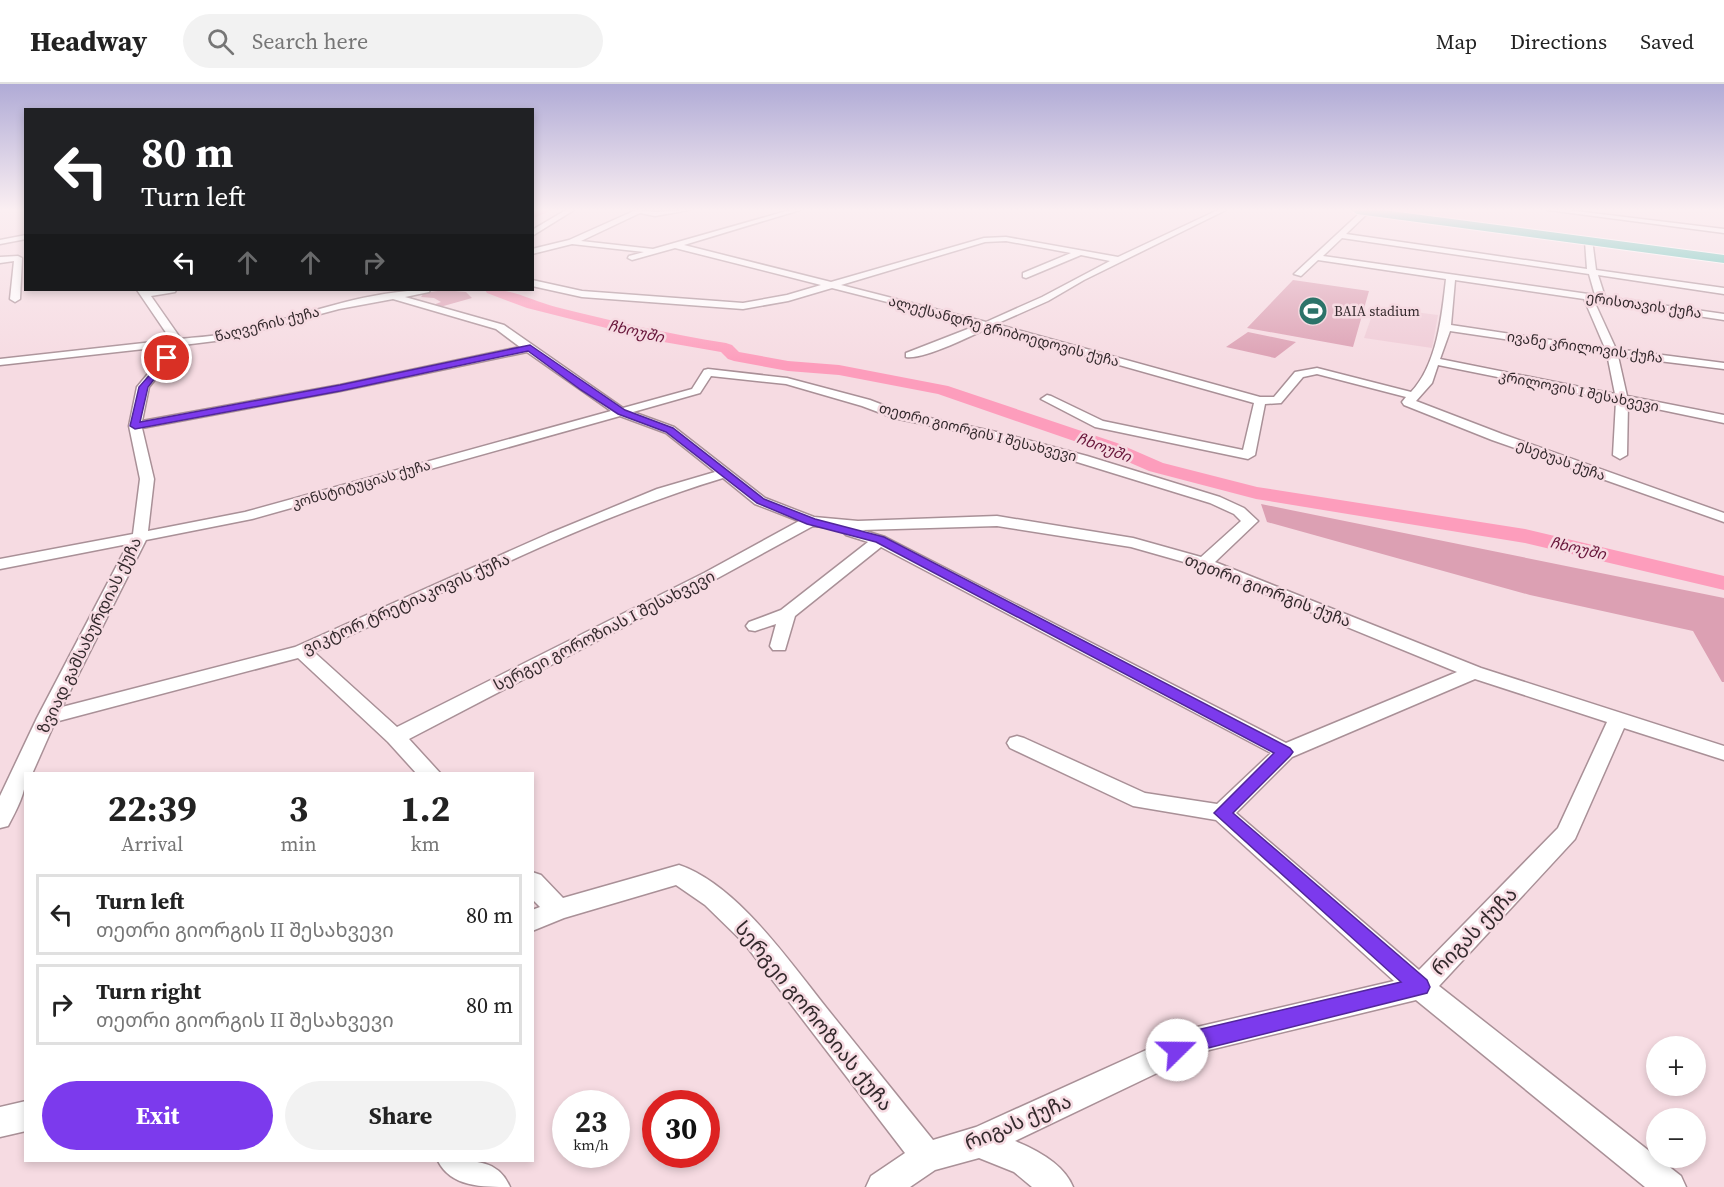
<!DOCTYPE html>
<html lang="en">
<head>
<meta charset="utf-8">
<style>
	body { margin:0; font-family:"Source Serif 4","Noto Sans Georgian",serif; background:#f2f2f2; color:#222; height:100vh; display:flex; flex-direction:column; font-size:22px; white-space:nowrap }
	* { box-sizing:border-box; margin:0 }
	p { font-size:20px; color:#767676 }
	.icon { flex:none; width:33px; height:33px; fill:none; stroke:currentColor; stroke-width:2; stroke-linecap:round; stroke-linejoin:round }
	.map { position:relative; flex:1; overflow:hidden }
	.details { position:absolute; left:24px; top:688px; width:510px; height:390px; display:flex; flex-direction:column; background:#fff; border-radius:0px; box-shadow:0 3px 9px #0003 }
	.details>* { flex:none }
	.banner { position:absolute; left:24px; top:24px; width:510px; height:183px; border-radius:0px; box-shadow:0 3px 9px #0003; background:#202124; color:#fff; overflow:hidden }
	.fabs { position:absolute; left:1646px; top:952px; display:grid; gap:12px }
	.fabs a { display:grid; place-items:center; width:60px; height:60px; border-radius:50%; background:#fff; box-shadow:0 3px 9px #0003; font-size:30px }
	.speed { position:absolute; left:552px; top:1006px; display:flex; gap:12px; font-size:30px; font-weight:700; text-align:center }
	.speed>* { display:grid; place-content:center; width:78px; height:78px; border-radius:50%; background:#fff; box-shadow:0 3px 9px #0003; line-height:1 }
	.speed small { font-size:15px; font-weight:400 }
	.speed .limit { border:9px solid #d22; background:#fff; color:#111 }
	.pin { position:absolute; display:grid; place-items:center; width:51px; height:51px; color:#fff; margin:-26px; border:3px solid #fff; border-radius:50%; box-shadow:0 2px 6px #0007 }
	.me { position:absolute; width:66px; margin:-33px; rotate:68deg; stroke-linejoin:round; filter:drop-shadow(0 0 4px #0008) }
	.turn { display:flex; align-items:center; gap:21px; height:126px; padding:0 18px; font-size:27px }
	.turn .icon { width:78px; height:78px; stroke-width:2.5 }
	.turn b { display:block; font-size:42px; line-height:51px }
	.lanes { display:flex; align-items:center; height:57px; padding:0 18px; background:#0003; justify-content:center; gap:30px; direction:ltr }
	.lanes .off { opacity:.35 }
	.eta { display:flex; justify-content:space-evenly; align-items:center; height:102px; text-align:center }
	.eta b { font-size:36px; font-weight:700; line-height:42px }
	.cta { display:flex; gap:12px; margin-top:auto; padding:12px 18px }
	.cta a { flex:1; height:69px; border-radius:36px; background:#7c3aed; color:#fff; font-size:24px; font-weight:700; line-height:69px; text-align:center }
	.cta a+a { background:#f2f2f2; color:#222 }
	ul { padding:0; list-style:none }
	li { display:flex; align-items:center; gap:18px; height:81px; margin:0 12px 9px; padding:0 6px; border:3px solid #e0e0e0; border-radius:0px }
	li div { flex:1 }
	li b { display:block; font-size:22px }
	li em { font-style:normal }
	header { display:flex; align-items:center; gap:36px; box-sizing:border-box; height:84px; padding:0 30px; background:#fff; border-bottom:2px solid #e0e0e0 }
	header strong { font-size:28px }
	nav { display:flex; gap:33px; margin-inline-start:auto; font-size:21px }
	.search { width:420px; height:54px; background:#f2f2f2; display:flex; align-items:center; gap:15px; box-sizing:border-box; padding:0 21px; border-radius:33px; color:#767676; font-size:22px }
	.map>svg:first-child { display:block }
</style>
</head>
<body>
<header>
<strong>Headway</strong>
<div class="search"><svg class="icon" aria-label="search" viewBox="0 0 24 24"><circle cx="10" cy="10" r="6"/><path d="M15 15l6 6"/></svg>Search here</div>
<nav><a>Map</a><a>Directions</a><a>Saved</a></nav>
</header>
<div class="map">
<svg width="1724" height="1103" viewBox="0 0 1724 1103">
	<rect width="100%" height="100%" fill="#f6dbe2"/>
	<!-- built -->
	<path fill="#efcbd6" d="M1375,223L1438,231L1432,264L1364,254Z"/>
	<!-- green -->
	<path fill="#dca0b3" d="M1293,196L1369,207L1353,263L1247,244Z
		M444,206L466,208L472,214L440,223L433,221L441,218L434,214L421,213L424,209Z
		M1248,248L1296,258L1275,274L1226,263Z
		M1261,420L1724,514V598H1722L1693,547L1530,511L1267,438Z"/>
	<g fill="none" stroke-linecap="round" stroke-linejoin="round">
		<!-- river -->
		<path fill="#fd9dbc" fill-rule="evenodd" d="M538,126H552L532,135V128Z
			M485,206C509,203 532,217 556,223C612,237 668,250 726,259L732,261L739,268L788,277L839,281L948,302L1117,359L1163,379L1257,403L1525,445L1724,492V506L1525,459L1256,415L1149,387L1103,367L938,310L839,291L788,287L734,277L728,275L721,268L658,257L527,224L487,209Z"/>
		<!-- street casing -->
		<g stroke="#a99097" stroke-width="3">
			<path id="street" d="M566,126H574L532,152V146Z
				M636,126L655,128L689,126L655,132L640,129L581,157L653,165L790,126H800L684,161L831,198L984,154L1006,153L1118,173L1218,126H1226L1084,196L1048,217L996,240L1260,313H1274L1295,288L1317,284L1411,308C1437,281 1442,231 1446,195L1318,176L1301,192L1294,190L1363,126L1370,127L1346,150L1587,185L1585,157L1592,155L1596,186L1724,204V210L1598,191L1605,213L1724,230V236L1606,218L1602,220L1594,217L1616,265L1724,279V285L1618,272L1627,312L1724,331V339L1628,319L1627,371L1620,375L1613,371L1616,317L1438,281L1432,299L1416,317L1502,350L1724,429V438L1492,356L1404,321L1402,318L1406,313L1317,290L1303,293L1281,319L1265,320L1255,371L1248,375L1095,343L1041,315L1047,311L1051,312L1103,337L1243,366L1254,319L988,244C971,252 923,276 906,273V269L978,241L832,204L788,217L743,225L582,213L532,202V196L582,207L743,219L787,211L821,201L675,164L632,176L628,174L629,172L644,168L572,160L532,170V165L569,156ZM1342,154L1589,190L1595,211L1323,172ZM1006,157L1071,169L1023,189V193L1026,194L1081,171L1110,177L1042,213L986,238L841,201L985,158ZM1455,196L1584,215L1605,264L1451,241ZM1450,247L1607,270L1615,310L1440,275Z
				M1548,126H1567L1724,145V149Z
				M26,151V155L0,160V156Z
				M18,172L22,174L20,215L15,218L10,215L14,177L0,179V173Z
				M137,206H176L175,208L151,212L181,255C195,253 209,253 223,250C292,237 360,206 430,206L429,208L405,213L504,241L623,324L692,305L704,286L708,285L787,294L870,316L901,328L1001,349L1087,372L1220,413L1244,424L1258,437L1215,478L1481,584L1724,662V676L1624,644L1575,755L1439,902L1681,1092L1686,1103H1645L1416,916L1201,968L1015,1057C1037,1066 1064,1080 1073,1103H1032L1014,1088L979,1074L935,1086L910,1103H866L871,1092L905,1069L744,859L705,821L676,801L564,834L532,847V826L540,823L532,815V788L541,791L563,814L679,781C738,801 791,880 829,927C864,970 898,1013 933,1056L976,1043L1197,943L1394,897L1216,736L1133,722L1010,664L1007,659L1010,654L1017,652L1024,654L1145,709L1217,720L1271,669L881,463L795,532L785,566H773L770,562L776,540L755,547L749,546L746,542L749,538L781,526L868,458L846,451L843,448L845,445L813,442L716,495L409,655L441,690H417L388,658L298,574L55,638L32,690H26C26,709 17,725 8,742L0,744V712L37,634L128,460L0,485V475L133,450L140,395L129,342L137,303L171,262L0,281V275L171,256ZM393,215L496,245L520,263L340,301L142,337L149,303L183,261L223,256L339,225ZM527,268L611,327L245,428L148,447L154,395L142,344L340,307ZM711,292L786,300L862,322L894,334L999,356L1077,378L1210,419L1234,430L1241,437L1201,473L1133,454L997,432L858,437L814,433L765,414L674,343L633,328L700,309ZM620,332L666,349L715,388L657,405L548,450L295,563L62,623L146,456L252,435ZM723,394L755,420L799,437L704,489L397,643L314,568C448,507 581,437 723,394ZM997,442L1131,463L1198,482L1457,588L1286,659L885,453L862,446ZM1475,595L1607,638L1558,744L1419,886L1236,729L1292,673Z
				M26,1017V1047L0,1053V1023Z
				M438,1077C467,1077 497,1072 510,1103C482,1103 451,1103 438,1077Z"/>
		</g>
		<!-- highway casing -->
		<g stroke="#fff" stroke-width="2">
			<path id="highway" d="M1351,126H1383L1724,171V179L1357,130Z"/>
		</g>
		<!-- street -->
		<use href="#street" fill="#fff" fill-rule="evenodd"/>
		<!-- highway -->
		<use href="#highway" fill="#41bead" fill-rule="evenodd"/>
	</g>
	<!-- sky -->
	<linearGradient id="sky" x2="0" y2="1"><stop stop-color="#b0abd6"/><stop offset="0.45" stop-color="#fbeff2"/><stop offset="1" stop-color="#fbeff2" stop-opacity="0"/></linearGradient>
	<rect width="1724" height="280" fill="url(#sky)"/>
	<!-- route -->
	<path fill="#7c3aed" stroke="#51269a" stroke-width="1.5" d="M530,261L625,326L673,344L764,415L815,435L884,453L1290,664L1293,668L1290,672L1233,729L1427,896L1430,903L1427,909L1200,966L1177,976L1170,973L1166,966L1170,958L1197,946L1401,898L1214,729L1274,669L876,458L807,440L757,419L666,348L618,330L581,306L528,267L340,307L135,345L130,342L139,303L167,271L171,274L148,303L140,338L340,301Z"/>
	<!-- icons -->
	<defs>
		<g id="stadium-disc" transform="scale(1.5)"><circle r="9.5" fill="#2c7369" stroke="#f6dbe2"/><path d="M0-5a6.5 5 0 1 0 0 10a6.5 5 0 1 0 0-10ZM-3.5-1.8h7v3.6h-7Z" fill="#fff"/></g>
	</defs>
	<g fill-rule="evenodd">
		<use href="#stadium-disc" x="1313" y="227"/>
	</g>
	<g text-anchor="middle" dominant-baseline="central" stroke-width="5" stroke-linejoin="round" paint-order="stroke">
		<!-- far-street labels -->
		<g font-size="14" fill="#33292c" stroke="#f6dbe2">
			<text transform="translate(1644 221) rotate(8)">ერისთავის ქუჩა</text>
			<text transform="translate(267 240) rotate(-14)">წაღვერის ქუჩა</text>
			<text transform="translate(1004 247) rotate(15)">ალექსანდრე გრიბოედოვის ქუჩა</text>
			<text transform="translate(1585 263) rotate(8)">ივანე კრილოვის ქუჩა</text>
			<text transform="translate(1579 307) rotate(11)">კრილოვის I შესახვევი</text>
			<text transform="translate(978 348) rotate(14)">თეთრი გიორგის I შესახვევი</text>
			<text transform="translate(1561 376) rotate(20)">ესებუას ქუჩა</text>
			<text transform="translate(361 400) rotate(-16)">კონსტიტუციას ქუჩა</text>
		</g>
		<!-- far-poi labels -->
		<g font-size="14" fill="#33292c" stroke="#f6dbe2" text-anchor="start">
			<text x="1334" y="227">BAIA stadium</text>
		</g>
		<!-- far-water labels -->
		<g font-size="15" font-style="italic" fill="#68163a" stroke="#f6dbe2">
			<text transform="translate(636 247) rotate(13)">ჩხოუში</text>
			<text transform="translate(1104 363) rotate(21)">ჩხოუში</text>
			<text transform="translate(1578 464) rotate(13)">ჩხოუში</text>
		</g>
		<!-- street labels -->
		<g font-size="16" fill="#33292c" stroke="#f6dbe2">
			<text transform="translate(1268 506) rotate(21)">თეთრი გიორგის ქუჩა</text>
			<text transform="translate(406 519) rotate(-24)">ვიკტორ ტრეტიაკოვის ქუჩა</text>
			<text transform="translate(604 546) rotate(-27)">სერგეი გოროზიას I შესახვევი</text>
			<text transform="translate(89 551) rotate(-64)">ზვიად გამსახურდიას ქუჩა</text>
		</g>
		<!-- near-street labels -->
		<g font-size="20" fill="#33292c" stroke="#f6dbe2">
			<text transform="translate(1474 847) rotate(-46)">რიგას ქუჩა</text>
			<text transform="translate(814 932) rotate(51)">სერგეი გოროზიას ქუჩა</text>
			<text transform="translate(1018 1038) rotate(-23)">რიგას ქუჩა</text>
		</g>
	</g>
</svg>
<div class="fabs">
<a>+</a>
<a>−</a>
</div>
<div class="speed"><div>23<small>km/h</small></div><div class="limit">30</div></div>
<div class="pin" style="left:167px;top:274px;background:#d93025"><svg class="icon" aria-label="arrive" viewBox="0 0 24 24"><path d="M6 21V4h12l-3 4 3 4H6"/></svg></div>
<svg class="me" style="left:1177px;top:966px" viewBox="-20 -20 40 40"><circle r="19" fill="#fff"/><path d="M0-13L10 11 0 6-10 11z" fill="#7c3aed"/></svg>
<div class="banner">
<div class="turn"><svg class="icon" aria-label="left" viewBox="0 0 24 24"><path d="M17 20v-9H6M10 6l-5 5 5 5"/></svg><div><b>80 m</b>Turn left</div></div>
<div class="lanes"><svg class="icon" aria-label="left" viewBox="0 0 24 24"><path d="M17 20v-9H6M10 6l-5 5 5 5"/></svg><svg class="icon off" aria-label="ahead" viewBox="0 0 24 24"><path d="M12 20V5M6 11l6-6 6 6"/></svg><svg class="icon off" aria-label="ahead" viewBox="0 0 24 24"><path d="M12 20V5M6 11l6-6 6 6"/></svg><svg class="icon off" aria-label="right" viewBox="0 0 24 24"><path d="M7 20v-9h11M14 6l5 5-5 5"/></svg></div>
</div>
<section class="details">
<div class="eta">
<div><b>22:39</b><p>Arrival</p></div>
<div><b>3</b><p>min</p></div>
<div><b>1.2</b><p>km</p></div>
</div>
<ul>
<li><svg class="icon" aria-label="left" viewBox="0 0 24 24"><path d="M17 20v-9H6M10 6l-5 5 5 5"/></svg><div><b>Turn left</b><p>თეთრი გიორგის II შესახვევი</p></div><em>80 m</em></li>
<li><svg class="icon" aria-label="right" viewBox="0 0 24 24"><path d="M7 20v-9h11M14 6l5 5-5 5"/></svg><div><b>Turn right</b><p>თეთრი გიორგის II შესახვევი</p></div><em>80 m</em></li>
</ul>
<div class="cta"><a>Exit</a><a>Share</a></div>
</section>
</div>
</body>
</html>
